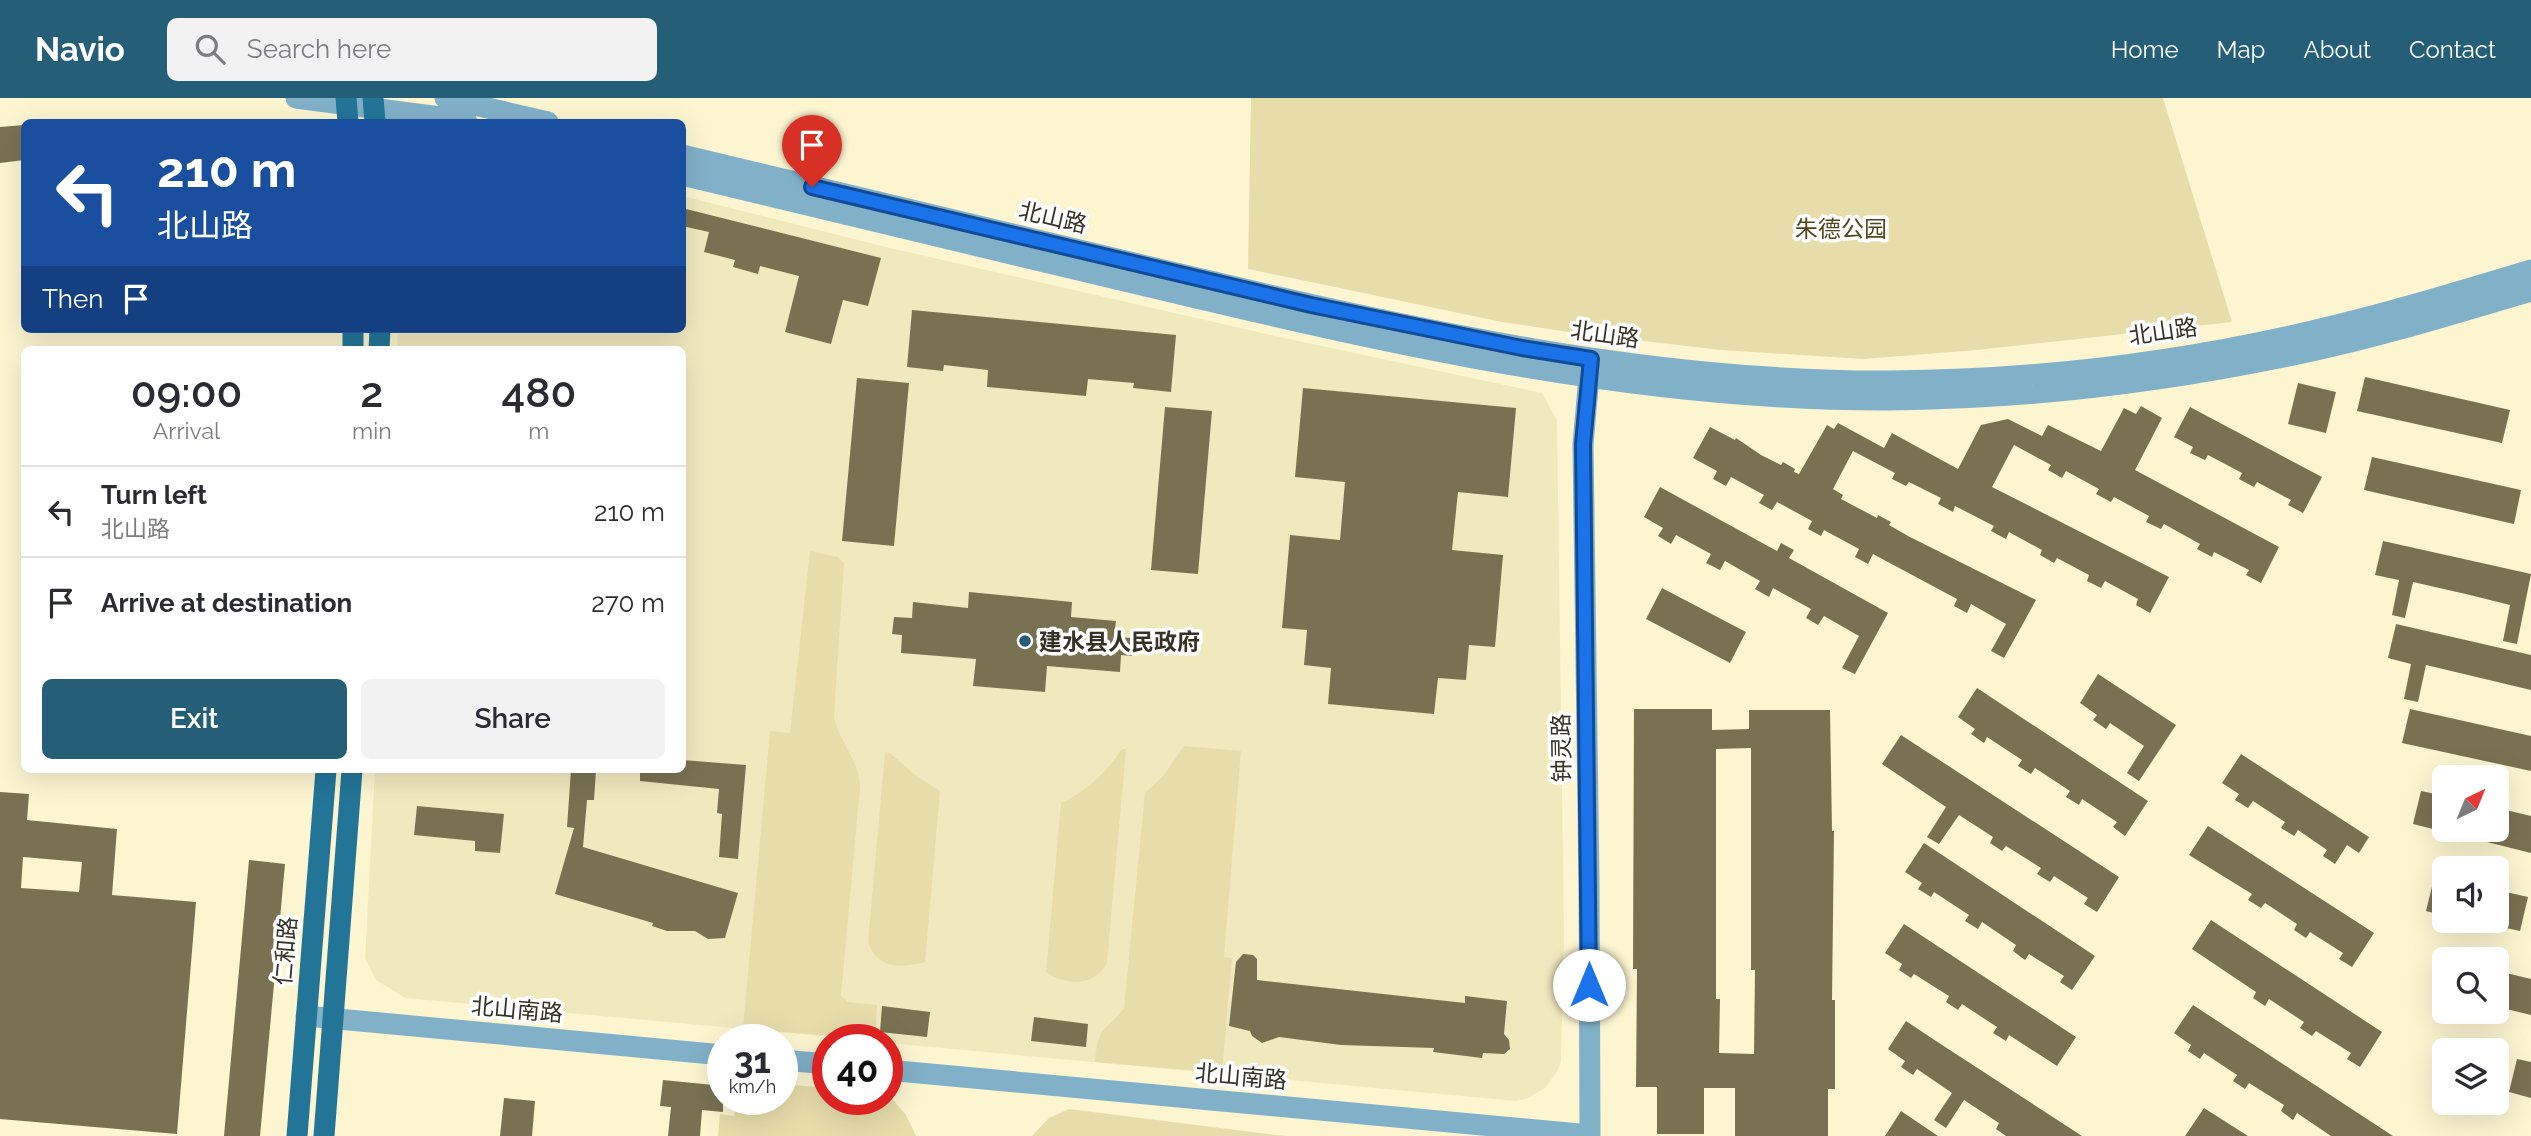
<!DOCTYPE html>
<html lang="en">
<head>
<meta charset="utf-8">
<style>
	body { margin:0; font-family:Raleway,"Noto Sans SC",sans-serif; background:#f2f2f3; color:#2b2b33; height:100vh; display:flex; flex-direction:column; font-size:26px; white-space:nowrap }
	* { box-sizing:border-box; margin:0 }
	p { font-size:23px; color:#7c7c81 }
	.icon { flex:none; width:38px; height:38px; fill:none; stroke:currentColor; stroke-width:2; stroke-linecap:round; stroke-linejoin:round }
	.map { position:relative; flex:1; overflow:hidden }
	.details { position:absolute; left:21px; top:248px; width:665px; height:427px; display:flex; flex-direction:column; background:#fff; border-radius:10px; box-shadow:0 7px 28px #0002 }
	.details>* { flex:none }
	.guide { position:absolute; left:21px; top:21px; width:665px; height:214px; border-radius:10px; box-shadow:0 7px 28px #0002; background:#1a4fa0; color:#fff; overflow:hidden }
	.needle { width:46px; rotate:43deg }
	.tools { position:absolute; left:2432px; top:667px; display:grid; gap:14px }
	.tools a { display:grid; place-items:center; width:77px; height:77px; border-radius:10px; background:#fff; box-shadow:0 7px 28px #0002; font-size:35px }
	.speed { position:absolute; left:707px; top:926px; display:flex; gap:14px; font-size:35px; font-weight:700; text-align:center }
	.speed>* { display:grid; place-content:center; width:91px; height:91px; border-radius:50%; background:#fff; box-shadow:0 7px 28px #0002; line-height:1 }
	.speed small { font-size:18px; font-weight:400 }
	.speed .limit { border:10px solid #d22; background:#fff; color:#111 }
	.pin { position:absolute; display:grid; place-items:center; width:60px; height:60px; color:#fff; margin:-72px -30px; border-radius:50% 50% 50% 0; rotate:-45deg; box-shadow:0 0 7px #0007 }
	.pin .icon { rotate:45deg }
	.me { position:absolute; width:77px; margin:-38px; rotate:0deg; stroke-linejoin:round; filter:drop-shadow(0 0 5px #0008) }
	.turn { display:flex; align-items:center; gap:24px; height:147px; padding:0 21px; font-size:32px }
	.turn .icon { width:91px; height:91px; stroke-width:2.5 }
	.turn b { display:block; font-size:49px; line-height:60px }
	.then { display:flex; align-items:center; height:66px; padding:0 21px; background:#0003; gap:14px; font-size:26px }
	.eta { display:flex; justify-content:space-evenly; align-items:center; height:119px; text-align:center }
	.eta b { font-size:42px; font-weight:600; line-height:49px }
	.cta { display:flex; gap:14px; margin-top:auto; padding:14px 21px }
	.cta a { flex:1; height:80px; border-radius:10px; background:#245e77; color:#fff; font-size:28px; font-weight:600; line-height:80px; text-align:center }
	.cta a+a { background:#f2f2f3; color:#2b2b33 }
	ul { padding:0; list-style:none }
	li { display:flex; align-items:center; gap:21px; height:91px; padding:0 21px; border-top:2px solid #e1e1e2 }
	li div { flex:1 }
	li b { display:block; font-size:26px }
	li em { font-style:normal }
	header { display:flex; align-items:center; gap:42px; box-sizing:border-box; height:98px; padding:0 35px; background:#245e77; color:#fff }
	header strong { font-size:33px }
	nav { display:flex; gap:38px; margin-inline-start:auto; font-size:24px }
	.search { width:490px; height:63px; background:#f2f2f3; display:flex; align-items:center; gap:18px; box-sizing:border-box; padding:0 24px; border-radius:10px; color:#7c7c81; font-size:26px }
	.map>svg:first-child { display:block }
</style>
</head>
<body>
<header>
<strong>Navio</strong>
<div class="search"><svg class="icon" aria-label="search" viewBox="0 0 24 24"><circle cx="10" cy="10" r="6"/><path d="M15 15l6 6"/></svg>Search here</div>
<nav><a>Home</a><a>Map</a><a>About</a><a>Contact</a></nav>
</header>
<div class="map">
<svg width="2531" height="1038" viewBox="0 0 2531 1038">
	<rect width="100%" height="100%" fill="#fcf5d0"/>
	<!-- built -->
	<path fill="#f1e9be" d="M683,98L886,149L1275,238L1542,295L1557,322L1564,839L1561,964L1557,974L1545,990L1526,1001L1516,1003L887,945V942L854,941L405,900L376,882L365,860L375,672H682V252H397L398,231H682Z"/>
	<!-- green -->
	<path fill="#e7ddab" d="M1251,0H2163L2232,224L1977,252L1863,261L1721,252L1575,235L1502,224L1248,171Z
		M810,453L838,459L844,465L834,619C839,644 860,663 860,689L841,897L847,904L877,907L875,941L743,931L770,633L790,635Z
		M1184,648L1241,653L1224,859L1232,860L1222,975L1095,964C1098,927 1104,936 1124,910L1145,695L1164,677Z
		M1122,651H1126L1107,865C1094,889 1067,888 1046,874L1061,705C1088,692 1105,676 1122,651Z
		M885,654L890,655L914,676L940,693L925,864C900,870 878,872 868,844Z
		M782,986L828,990V1001H887L888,996L906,1017L916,1038H718L720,1016L734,1018L736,1001H782Z
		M1069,1011L1285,1038H1032L1049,1020Z"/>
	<!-- building -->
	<path fill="#797252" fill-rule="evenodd" d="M24,27V62L0,65V29Z
		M682,110L881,160L868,208L843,202L831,246L785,234L799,178L760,168L758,176L733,169L735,162L704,154L709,134L682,128Z
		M912,212L1176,237L1171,294L1133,290L1134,285L1088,281L1086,298L987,289L988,272L944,267L943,273L907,269Z
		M2365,279L2510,312L2502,345L2357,313Z
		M857,280L909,285L894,448L842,443Z
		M2298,285L2336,294L2326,335L2288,326Z
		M1303,290L1516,310L1508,399L1458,394L1452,452L1503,457L1495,549L1469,547L1466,582L1438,580L1434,616L1328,606L1331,570L1304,567L1307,532L1282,530L1290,437L1340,442L1345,384L1295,379Z
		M2141,308L2162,320L2135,372L2279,449L2261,485L2246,477L2249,472L2214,454L2212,459L2197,451L2200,446L2164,426L2161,431L2146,424L2149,418L2114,399L2111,404L2096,396L2099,391L2066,373L2062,380L2048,372L2051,367L2014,347L1992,389L2169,479L2150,515L2136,507L2138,501L2105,483L2101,490L2087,483L2089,477L2057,460L2054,465L2040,457L2042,452L2009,434L2006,441L1991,433L1994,428L1955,408L1953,414L1938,406L1941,400L1909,384L1906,388L1892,381L1895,375L1853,353L1833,391L1843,397L1841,401L1877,420L1878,417L1891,424L1889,427L1908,438L2036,502L2004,560L1991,553L2006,526L1971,506L1967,515L1954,508L1957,501L1873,456L1868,466L1855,459L1859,451L1824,432L1821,438L1808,431L1812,423L1777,404L1772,412L1759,405L1764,397L1731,379L1726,388L1713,381L1717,373L1693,360L1710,329L1735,342L1736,340L1761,357L1781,367L1783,364L1795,371L1794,374L1799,376L1827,327L1834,331L1838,325L1884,350L1892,335L1958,371L1981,327L2008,321L2042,338L2048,327L2101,353L2124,310L2136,316Z
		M1165,309L1212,313L1198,476L1151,472Z
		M2190,309L2322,379L2303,415L2288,407L2291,402L2257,384L2254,389L2239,381L2242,375L2208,357L2205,362L2190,355L2193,349L2174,339Z
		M2372,359L2521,392L2514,426L2364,392Z
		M1660,389L1777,453L1781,445L1794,452L1789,460L1888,515L1855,576L1842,570L1859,538L1824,518L1818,527L1806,520L1811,511L1773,490L1769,499L1755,491L1760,483L1725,463L1720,472L1706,465L1711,456L1676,437L1671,446L1658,438L1663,430L1644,419Z
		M2383,443L2531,476L2517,546L2503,543L2510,507L2470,497L2413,484L2405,520L2392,517L2399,482L2375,477Z
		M1662,490L1746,534L1730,565L1646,521Z
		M969,494L1072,504L1071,519L1116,523L1114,539L1134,540L1132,558L1121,557L1120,574L1047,568L1045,594L973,588L976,561L901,555L902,537L892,536L894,519L912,520L913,504L968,510Z
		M2396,526L2531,557V592L2426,567L2418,604L2404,601L2411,566L2388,560Z
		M2098,576L2176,627L2139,683L2127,675L2144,648L2110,625L2106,631L2093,622L2097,617L2080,605Z
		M1977,590L2148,703L2125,738L2113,729L2117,724L2082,701L2079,707L2066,699L2070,693L2035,670L2031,676L2018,668L2022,662L1987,639L1984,645L1971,636L1975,631L1958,619Z
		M1634,611H1712V632L1749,631V612H1830L1832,733H1834L1832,902H1835V991H1828V1038H1735V990H1704V1036H1657V989H1636L1637,871H1633ZM1751,650V872H1755L1754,956L1719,955L1720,901H1716V651Z
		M2410,611L2531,638V673L2402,645Z
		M1901,637L2119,779L2097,814L2084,806L2088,800L2054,778L2050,784L2037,776L2041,770L2006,748L2002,753L1990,745L1993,739L1959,717L1939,746L1927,739L1946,709L1882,666Z
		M2241,656L2369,739L2359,755L2347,747L2335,766L2323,758L2327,752L2298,732L2294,738L2281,730L2285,724L2253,703L2248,710L2235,702L2239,696L2222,685Z
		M682,662L746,667L738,761L719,759L722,716L717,715L719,691L640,683V672H682Z
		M571,672H596L594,702H587L583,749L738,795L725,840L708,841L695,833H667L652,828L653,825L555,796L574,730L567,729Z
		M2421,693L2445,698V734L2413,726Z
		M0,694L29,696L27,722L117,731L112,797L196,804L177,1036L0,1021ZM23,759L82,764L79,794L21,790Z
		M417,708L504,716L500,755L475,753V743L414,737Z
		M2497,710L2531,718V755L2463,738L2464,732H2497Z
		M2208,728L2374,835L2352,869L2339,861L2343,855L2310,834L2306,840L2294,832L2297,826L2265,805L2261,810L2248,802L2252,796L2189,757Z
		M1924,745L2095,858L2072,892L2060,884L2064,878L2029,856L2025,862L2013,853L2016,847L1982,824L1978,831L1965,823L1969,817L1934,794L1931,799L1918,791L1922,785L1905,774Z
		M2439,760L2445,761V818L2426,813Z
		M249,762L285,766L260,1038H224Z
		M2497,792L2528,799L2520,833L2497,828Z
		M2211,822L2382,934L2360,969L2347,961L2351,955L2316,933L2312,938L2300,930L2304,924L2269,901L2265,908L2253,900L2256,894L2192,851Z
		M1904,826L2076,939L2057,968L2009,937L2006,943L1993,935L1997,929L1962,906L1958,912L1946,904L1949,898L1914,876L1911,880L1899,872L1902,866L1885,855Z
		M1243,856L1253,857L1257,861V882L1465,905V898L1507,903L1504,936L1509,942L1510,951L1504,956L1483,955L1482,960L1433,954L1434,950L1341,947L1279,939L1262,945L1252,938L1250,933L1229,928L1236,864Z
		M2506,875L2531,881V917L2498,909Z
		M2193,907L2286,968L2393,1038H2331L2297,1015L2293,1022L2281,1013L2284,1007L2249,985L2245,991L2233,983L2237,977L2204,955L2200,961L2188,953L2191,947L2174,935Z
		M882,908L930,914L927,939L880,934Z
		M1034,919L1088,926L1086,949L1031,943Z
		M1906,923L1936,943L2082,1038H2006L1996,1031L1999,1025L1964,1002L1946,1030L1934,1022L1952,995L1917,971L1913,977L1901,969L1905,963L1888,951Z
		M2517,961L2531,964V1000L2509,994Z
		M663,982L723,988V1014L702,1012L700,1038H668L671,1009L660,1008Z
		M504,1000L535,1003L532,1038H500Z
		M2204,1010L2248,1038H2185Z
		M1901,1013L1938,1038H1885Z"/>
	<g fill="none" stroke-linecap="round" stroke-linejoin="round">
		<!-- minor -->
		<path stroke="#81b1c9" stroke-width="21" d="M296,0L448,20L467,24
			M445,0L548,24
			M682,57C848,98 1014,137 1180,176C1413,231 1648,284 1890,283C2031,282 2175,265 2312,233C2386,216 2458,194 2531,172
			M682,77C845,117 1008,155 1171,194C1407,250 1645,303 1889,302C2031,301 2174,283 2312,253C2386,237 2459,214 2531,193
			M306,918L723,957
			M782,962L828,966
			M887,972L1590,1037
			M1590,1038L1589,784L1583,346L1590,267"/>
		<!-- major -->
		<path stroke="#237598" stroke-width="21" d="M346,0L348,24
			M373,0L375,24
			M353,252V231
			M379,252L380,231
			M297,1038L326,672
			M324,1038L352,672"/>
	</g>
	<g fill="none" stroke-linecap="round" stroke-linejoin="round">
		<!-- route casing -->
		<g stroke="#114b97" stroke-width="18">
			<path id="route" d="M812,89L1311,207L1522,250L1591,261L1583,346L1589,887"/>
		</g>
		<!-- route -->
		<use href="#route" stroke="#1a73e8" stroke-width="12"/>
	</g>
	<!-- markers -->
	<circle fill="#245e77" stroke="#fff" stroke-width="2.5" cx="1025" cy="543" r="7"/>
	<g text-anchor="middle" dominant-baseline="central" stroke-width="7" stroke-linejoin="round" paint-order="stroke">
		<!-- street labels -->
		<g font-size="23" fill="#343224" stroke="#fff">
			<text transform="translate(1053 119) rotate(13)">北山路</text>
			<text transform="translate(2163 233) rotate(-8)">北山路</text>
			<text transform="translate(1605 236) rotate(8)">北山路</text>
			<text transform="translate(1561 650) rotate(-91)">钟灵路</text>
			<text transform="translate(285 853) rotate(-85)">仁和路</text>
			<text transform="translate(517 911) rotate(5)">北山南路</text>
			<text transform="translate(1241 978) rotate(5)">北山南路</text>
		</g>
		<!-- park labels -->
		<g font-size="23" fill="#4f4619" stroke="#fff">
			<text x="1841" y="130">朱德公园</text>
		</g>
		<!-- poi labels -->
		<g font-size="23" font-weight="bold" fill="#343224" stroke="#fff" text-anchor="start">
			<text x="1039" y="543">建水县人民政府</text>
		</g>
	</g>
</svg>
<div class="tools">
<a><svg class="needle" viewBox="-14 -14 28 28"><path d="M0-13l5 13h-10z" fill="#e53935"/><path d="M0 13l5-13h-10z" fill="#7c7c81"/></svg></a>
<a><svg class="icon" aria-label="sound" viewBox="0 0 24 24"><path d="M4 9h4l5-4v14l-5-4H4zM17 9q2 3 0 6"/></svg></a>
<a><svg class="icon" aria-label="search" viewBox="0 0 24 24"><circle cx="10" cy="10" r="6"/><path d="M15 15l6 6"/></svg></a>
<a><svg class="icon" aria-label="layers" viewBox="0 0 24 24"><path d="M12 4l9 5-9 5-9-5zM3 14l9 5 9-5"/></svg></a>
</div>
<div class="speed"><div>31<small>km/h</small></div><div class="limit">40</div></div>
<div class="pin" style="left:812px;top:89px;background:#d93025"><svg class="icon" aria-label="arrive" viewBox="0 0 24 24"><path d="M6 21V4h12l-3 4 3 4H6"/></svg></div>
<svg class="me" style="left:1589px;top:887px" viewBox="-20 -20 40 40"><circle r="19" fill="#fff"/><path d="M0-13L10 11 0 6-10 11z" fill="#1a73e8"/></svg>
<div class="guide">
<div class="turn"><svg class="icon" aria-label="left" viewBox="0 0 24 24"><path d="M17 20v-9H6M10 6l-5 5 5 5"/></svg><div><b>210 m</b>北山路</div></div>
<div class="then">Then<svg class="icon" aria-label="arrive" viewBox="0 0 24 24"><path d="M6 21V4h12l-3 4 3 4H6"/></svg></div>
</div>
<section class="details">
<div class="eta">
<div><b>09:00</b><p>Arrival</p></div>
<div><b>2</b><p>min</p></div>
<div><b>480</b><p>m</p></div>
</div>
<ul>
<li><svg class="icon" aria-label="left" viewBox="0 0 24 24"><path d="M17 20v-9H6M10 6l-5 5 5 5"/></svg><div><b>Turn left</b><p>北山路</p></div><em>210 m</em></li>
<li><svg class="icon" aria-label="arrive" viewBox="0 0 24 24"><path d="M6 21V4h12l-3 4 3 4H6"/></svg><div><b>Arrive at destination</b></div><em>270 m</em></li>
</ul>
<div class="cta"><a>Exit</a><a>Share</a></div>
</section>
</div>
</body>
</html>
